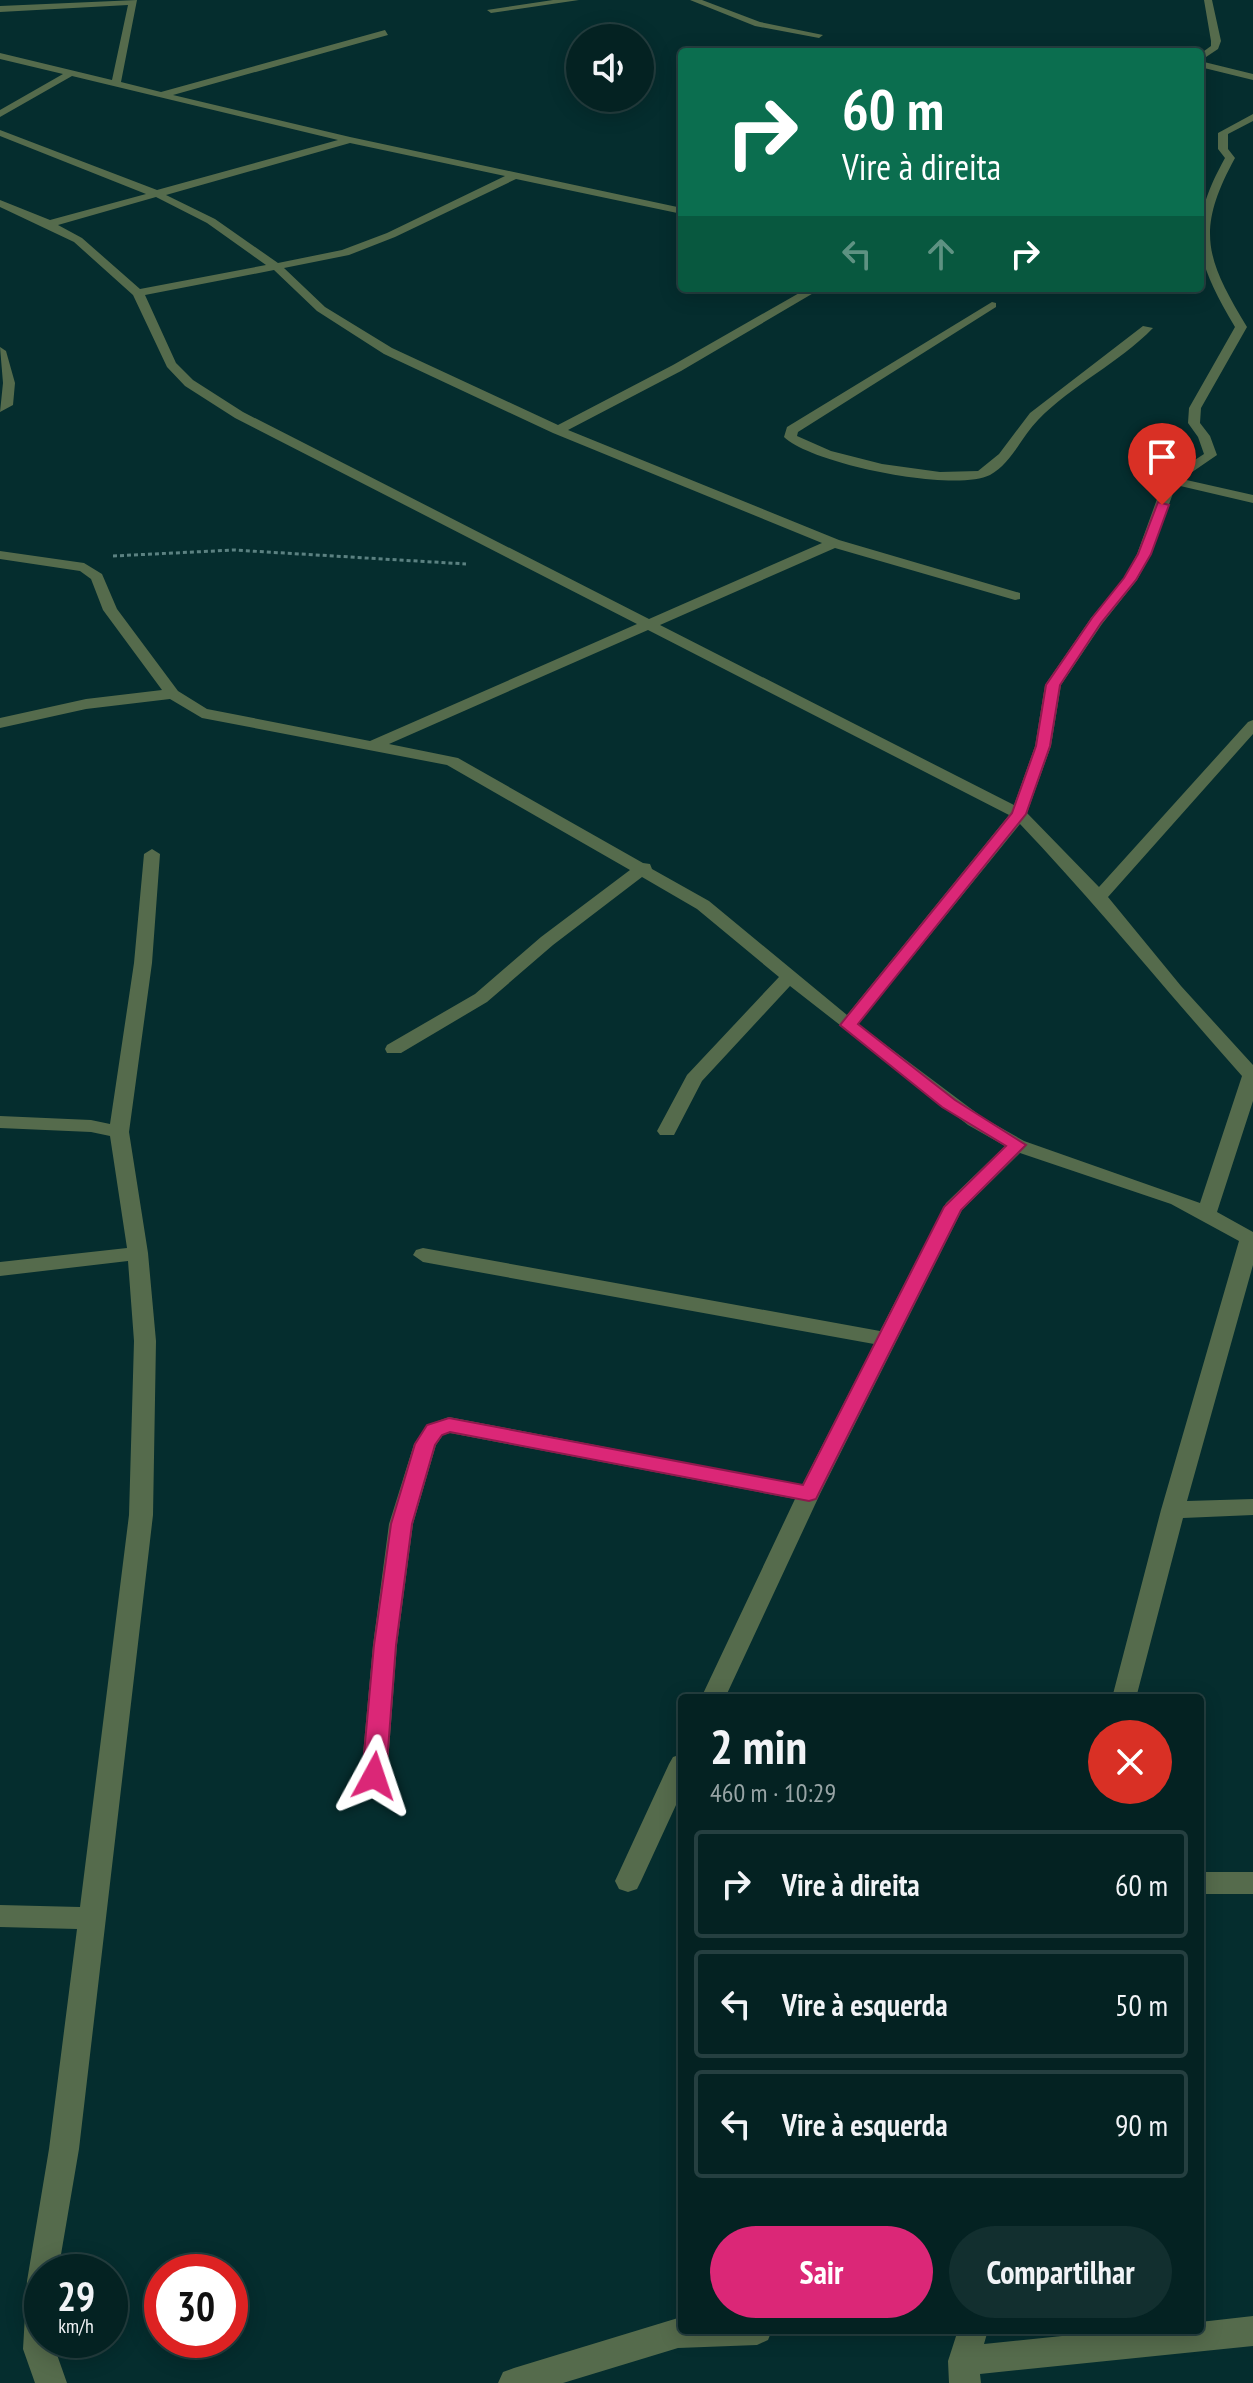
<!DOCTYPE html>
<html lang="pt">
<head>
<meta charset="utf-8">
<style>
	body { margin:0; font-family:"PT Sans Narrow",sans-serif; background:#122f2f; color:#f1f3f6; height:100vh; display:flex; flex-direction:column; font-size:30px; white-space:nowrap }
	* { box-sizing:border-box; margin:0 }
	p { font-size:26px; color:#97a4a5 }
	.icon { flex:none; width:44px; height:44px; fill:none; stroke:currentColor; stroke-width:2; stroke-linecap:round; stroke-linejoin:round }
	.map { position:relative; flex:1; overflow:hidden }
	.panel { position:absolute; left:678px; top:1694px; width:526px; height:640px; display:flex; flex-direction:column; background:#042222; border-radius:8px; box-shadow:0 4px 20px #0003,0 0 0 2px #253f40 }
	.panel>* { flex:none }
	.banner { position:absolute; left:678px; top:48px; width:526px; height:244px; border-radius:8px; box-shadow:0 4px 20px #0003,0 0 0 2px #253f40; background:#0b6e4f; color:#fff; overflow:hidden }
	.controls { position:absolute; left:566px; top:24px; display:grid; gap:16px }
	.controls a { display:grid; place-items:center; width:88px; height:88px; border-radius:50%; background:#042222; box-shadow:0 4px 20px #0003,0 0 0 2px #253f40; font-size:40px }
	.speed { position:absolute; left:24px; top:2254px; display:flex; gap:16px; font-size:40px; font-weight:700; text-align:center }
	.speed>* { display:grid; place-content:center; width:104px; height:104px; border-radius:50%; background:#042222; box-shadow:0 4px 20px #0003,0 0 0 2px #253f40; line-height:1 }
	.speed small { font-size:20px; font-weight:400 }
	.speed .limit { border:12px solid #d22; background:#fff; color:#111 }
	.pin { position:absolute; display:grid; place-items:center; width:68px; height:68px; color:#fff; margin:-82px -34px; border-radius:50% 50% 50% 0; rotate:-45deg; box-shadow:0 0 8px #0007 }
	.pin .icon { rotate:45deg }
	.me { position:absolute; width:88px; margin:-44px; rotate:5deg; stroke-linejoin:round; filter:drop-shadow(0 0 6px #0008) }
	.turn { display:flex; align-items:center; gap:28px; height:168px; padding:0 32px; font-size:36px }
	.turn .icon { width:104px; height:104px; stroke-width:2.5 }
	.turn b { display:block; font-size:56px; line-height:68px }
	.lanes { display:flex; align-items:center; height:76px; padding:0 32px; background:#0003; justify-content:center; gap:40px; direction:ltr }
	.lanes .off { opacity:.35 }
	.round { display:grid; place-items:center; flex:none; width:84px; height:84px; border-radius:42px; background:#122f2f }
	.summary { display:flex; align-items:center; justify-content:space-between; height:136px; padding:0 32px }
	h1 { font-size:48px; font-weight:600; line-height:60px }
	.cta { display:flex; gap:16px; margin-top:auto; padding:16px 32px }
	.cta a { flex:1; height:92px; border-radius:48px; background:#db2777; color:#fff; font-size:32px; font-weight:600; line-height:92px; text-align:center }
	.cta a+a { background:#122f2f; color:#f1f3f6 }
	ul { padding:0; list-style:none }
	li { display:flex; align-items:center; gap:24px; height:108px; margin:0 16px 12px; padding:0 16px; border:4px solid #253f40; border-radius:8px }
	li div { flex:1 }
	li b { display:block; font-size:30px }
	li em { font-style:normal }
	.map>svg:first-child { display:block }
</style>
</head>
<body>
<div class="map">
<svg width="1253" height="2383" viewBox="0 0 1253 2383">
	<rect width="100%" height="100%" fill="#052d2e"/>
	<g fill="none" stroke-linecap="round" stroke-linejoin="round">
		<!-- path -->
		<path stroke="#5b8181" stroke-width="3" stroke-dasharray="4 3" stroke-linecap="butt" d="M113,556L234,550L466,564"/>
		<!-- minor -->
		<path fill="#556b4c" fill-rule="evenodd" d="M137,0L121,82L161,92L385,30L388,35L173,95L350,137L682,208V214L516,179L395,237L349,255L284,268L325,307L392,348L558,425L673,365L808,288H822L681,371L568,430L839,540L1020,593V599L1015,600L835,548L660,625L1014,805L1035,746L1045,685L1091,618L1124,579L1137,554L1164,480L1204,454L1198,437L1188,423L1189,408L1235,327C1196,261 1185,230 1225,158L1218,149V133L1253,114V121L1228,134V149L1235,158C1195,231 1206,259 1247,327L1201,408L1200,423L1210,436L1217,455L1182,479L1253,495V503L1176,485L1151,554L1137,580L1102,624L1061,685L1051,746L1027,813L1099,887L1248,722L1253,720V734L1108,897L1181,986L1253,1065V1101L1217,1212L1253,1232V1265L1187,1501L1253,1499V1515L1183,1518L1136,1698H1112L1161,1510L1239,1241L1171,1204L1020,1153L962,1210L820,1494L725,1698H701L795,1499L450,1433L443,1435L436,1445L413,1524L397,1645L387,1776L383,1783L374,1786L365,1783L361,1776L373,1645L389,1524L414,1444L427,1425L449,1417L802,1485L874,1344L423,1262L413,1255L416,1250L423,1248L880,1331L946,1203L1005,1146L968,1125L790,986L702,1081L674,1135H660L657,1131L687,1075L779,977L697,909L642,877L553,945L487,1002L401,1053H387L385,1049L387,1045L475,994L541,937L630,870L447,765L202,718L170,699L86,709L0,728V718L86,699L162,690L103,610L91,579L80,571L0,559V551L84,563L102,574L117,609L178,691L207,709L370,741L637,624L235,418L185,386L167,367L133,295L74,242L0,207V200L50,220L146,194L0,136V130L157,190L338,140L72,76L0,117V110L63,74L0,59V53L112,80L128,5L0,12V6ZM350,143L505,176L387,233L342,250L278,263L215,219L166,195ZM156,197L207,223L266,265L140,289L82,238L58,225ZM274,270L317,311L384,354L553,433L822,543L649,619L243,412L193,380L176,363L145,295ZM648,630L1009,815L847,1015L709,901L652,869L650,864L643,863L458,758L389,744ZM1020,824C1097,905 1167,992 1242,1076L1200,1203L1024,1141L982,1117L858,1024Z
			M553,0H579L491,13L487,10Z
			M690,0H702L760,22L823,35L819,38L755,26Z
			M1204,0H1212L1221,41L1218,49L1200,61V54L1211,46V41Z
			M1200,61L1253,74V80L1200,67Z
			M962,288H981L985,291L979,294Z
			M992,302L996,303V307L798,432L797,436L831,451L882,464L940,472L978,471L999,454L1030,413L1143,326L1153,328C1119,363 1072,385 1038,420C1021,437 1012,463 990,475C954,493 812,464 784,437L787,427Z
			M0,347L6,351L15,383L13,405L0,412L3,383Z
			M152,849L160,854L152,963L129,1132L148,1253L156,1341L153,1515L79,2149L58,2272H42V2340H55V2349L67,2383H35L23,2349L27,2281L49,2149L77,1929L0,1927V1905L80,1907L129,1515L134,1341L128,1261L0,1276V1262L127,1248L110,1136L91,1132L0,1128V1116L91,1120L110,1124L134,963L144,854Z
			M682,1754V1792L641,1881L637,1889L628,1892L619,1889L615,1881L669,1764L673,1757Z
			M1200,1872H1253V1894H1200Z
			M1253,2316V2346L980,2374L981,2383H949L948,2361L958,2330H988L984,2344L1120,2330H1200V2322Z
			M678,2318H682V2330H772L768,2340L757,2345L678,2348L563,2383H498L503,2372L514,2368Z"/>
	</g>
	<!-- route -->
	<path fill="#db2777" stroke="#8e194d" stroke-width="2" d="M1158,502L1169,505L1151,554L1136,580L1101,623L1060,685L1050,746L1026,814L858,1024L955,1100L1026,1145L961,1210L816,1499L809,1501L450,1432L442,1435L435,1445L412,1524L396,1645L386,1776L382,1782L374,1785L366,1782L362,1776L374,1645L391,1524L415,1444L427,1425L449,1418L803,1485L944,1207L1006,1146L942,1107L840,1025L1012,813L1036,746L1046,685L1092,618L1124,578L1138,554Z"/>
</svg>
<div class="controls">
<a><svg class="icon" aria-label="sound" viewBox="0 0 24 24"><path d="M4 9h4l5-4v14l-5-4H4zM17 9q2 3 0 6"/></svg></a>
</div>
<div class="speed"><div>29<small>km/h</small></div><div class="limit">30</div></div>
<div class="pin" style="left:1162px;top:505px;background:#d93025"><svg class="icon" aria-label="arrive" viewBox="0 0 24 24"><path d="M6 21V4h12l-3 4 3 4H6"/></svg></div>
<svg class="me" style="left:374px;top:1776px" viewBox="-20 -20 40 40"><path d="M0-17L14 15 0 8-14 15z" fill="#db2777" stroke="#fff" stroke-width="4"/></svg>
<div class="banner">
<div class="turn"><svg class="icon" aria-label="right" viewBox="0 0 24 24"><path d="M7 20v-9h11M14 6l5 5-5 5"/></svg><div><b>60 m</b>Vire à direita</div></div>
<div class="lanes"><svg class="icon off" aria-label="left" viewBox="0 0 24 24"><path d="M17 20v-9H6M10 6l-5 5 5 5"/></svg><svg class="icon off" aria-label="ahead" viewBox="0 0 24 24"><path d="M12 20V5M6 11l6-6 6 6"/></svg><svg class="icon" aria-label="right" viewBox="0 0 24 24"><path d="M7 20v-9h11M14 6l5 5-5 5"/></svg></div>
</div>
<section class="panel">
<div class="summary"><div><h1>2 min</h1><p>460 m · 10:29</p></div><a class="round" style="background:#d93025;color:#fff"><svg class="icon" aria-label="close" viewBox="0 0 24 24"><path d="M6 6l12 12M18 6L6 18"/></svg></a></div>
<ul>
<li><svg class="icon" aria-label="right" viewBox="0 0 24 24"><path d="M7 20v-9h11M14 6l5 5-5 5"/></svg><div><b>Vire à direita</b></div><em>60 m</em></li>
<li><svg class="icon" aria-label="left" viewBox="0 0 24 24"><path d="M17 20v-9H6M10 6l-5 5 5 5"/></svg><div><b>Vire à esquerda</b></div><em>50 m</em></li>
<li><svg class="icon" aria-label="left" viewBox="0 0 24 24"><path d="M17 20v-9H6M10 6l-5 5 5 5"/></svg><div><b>Vire à esquerda</b></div><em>90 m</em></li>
</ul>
<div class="cta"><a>Sair</a><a>Compartilhar</a></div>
</section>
</div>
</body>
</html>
